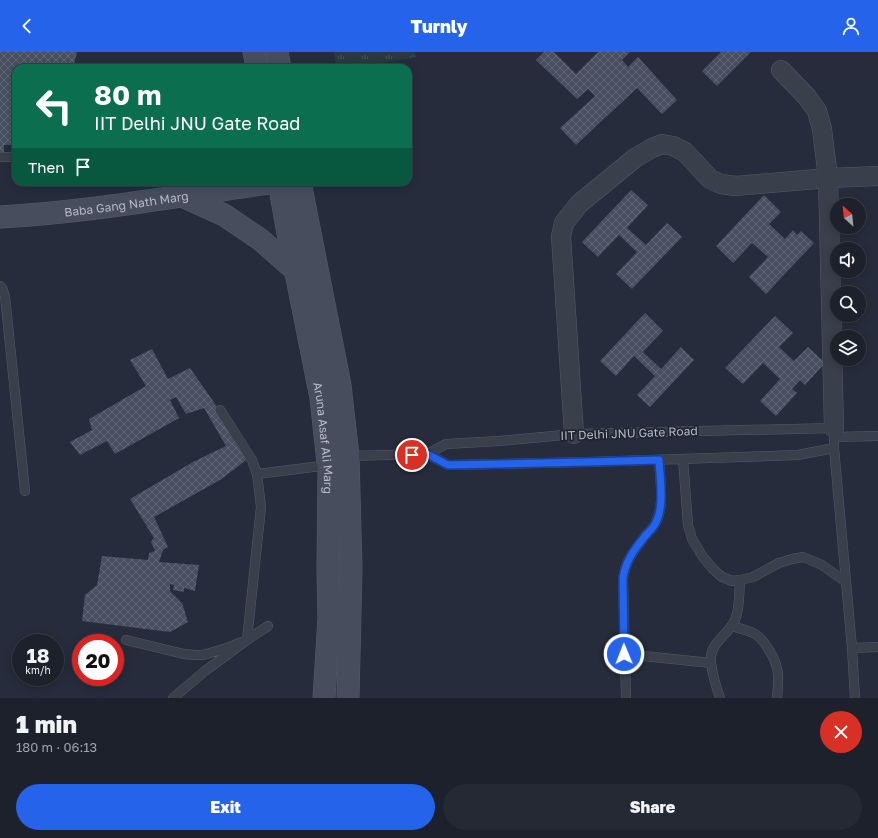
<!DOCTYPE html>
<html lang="en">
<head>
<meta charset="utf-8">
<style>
	body { margin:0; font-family:"Golos Text",sans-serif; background:#252934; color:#f1f3f6; height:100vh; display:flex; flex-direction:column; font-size:15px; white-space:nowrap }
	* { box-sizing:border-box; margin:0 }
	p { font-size:13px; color:#a0a3a9 }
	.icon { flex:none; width:22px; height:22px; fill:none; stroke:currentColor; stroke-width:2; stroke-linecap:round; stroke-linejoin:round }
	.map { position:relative; height:646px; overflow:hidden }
	.drawer { display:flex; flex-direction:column; background:#1c212c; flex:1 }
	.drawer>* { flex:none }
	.banner { position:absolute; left:12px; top:12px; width:400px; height:122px; border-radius:12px; box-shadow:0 2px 10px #0003,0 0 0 1px #3a3e48; background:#0b6e4f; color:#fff; overflow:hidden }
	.needle { width:26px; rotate:333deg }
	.tools { position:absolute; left:830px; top:146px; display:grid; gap:8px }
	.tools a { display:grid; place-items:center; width:36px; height:36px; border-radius:50%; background:#1c212c; box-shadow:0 2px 10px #0003,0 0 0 1px #3a3e48; font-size:20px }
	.speed { position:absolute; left:12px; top:582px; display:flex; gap:8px; font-size:20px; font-weight:700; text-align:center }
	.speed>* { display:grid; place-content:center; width:52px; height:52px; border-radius:50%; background:#1c212c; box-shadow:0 2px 10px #0003,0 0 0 1px #3a3e48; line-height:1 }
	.speed small { font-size:10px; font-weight:400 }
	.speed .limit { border:6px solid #d22; background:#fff; color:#111 }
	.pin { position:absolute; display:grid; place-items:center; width:34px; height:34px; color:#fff; margin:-17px; border:2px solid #fff; border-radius:50%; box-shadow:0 1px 4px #0007 }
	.me { position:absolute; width:44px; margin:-22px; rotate:359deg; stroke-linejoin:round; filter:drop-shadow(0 0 3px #0008) }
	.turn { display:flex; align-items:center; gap:14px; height:84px; padding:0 16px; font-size:18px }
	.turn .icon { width:52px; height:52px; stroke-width:2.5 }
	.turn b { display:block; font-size:28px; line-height:34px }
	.then { display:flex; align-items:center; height:38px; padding:0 16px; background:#0003; gap:8px; font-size:15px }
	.round { display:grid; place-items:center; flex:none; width:42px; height:42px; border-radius:21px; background:#252934 }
	.summary { display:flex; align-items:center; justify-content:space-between; height:68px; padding:0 16px }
	h1 { font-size:24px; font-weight:800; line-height:30px }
	.cta { display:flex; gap:8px; margin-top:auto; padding:8px 16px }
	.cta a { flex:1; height:46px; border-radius:24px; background:#2563eb; color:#fff; font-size:16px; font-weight:800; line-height:46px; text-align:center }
	.cta a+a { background:#252934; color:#f1f3f6 }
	header { display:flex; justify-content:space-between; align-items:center; height:52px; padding:0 16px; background:#2563eb; color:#fff; font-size:18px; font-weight:800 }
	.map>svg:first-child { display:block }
</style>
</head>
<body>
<header><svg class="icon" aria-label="back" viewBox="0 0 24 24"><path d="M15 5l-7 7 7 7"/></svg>Turnly<svg class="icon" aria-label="person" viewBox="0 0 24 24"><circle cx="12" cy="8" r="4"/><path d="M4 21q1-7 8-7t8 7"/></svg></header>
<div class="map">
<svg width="878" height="646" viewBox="0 0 878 646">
	<defs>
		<pattern id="grass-tufts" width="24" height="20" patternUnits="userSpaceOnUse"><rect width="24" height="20" fill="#29393d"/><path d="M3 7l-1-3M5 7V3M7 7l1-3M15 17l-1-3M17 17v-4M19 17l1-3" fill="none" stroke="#465458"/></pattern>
		<pattern id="building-cross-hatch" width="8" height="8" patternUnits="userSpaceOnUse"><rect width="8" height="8" fill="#474f60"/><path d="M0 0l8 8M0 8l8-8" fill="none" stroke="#5f6675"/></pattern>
	</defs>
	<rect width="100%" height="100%" fill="#262c3b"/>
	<!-- grass -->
	<path fill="url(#grass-tufts)" d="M334,0H415L416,5L355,16H336Z"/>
	<!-- building -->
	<path fill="url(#building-cross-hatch)" d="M0,0H77L73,16H16V93H4V101H0Z
		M544,0H554L576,22L598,0H630L622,8L628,15L638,5L677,48L662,62L637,36L576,93L560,76L595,44L588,37L577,47L536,8Z
		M721,0H751L717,34L702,19Z
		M631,138L648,153L627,176L646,193L667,171L682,185L632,237L616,222L637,200L619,183L598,205L582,190Z
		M764,143L781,160L769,172L785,187L793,178L797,183L801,179L814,191L766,242L749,225L768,205L752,191L733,211L716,194Z
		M645,261L663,279L643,300L661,317L681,295L694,308L650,355L637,343L655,324L634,304L616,324L600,309Z
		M775,264L793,281L779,295L794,309L808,295L825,311L805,333L800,328L792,337L797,341L776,364L760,349L780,327L763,311L743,332L725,316Z
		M152,297L168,327L190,316L211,346L249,406L220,428L154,465L168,495L163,498L159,510L199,513L195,539L184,536V540L173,538L174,533L170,532V539L182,551L188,570L170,580L82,569L85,543L97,533L102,504L148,508L149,501L155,499L151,490L154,486L130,447L193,410L226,394L204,356L186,362L176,345L170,348L179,366L115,402L107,389L80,403L70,390L92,378L89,367L146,334L130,308Z"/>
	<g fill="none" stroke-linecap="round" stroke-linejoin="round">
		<!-- lane casing -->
		<g stroke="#555a67" stroke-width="10">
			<path id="lane" d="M0,105H16
				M0,234L2,236L5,244L25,439
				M834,385L878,384
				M427,402L448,413L588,410L798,403L834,396
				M348,404L427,402L446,392L499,389L574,382L834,376V396L852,596L855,646
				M683,407L688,473L692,487L703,505L713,517L722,525L732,529L740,528L753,525L779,511L792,507L803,505L822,513L846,530
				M257,422L329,413
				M731,574C739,576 748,578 755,582C762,586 765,592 769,598C780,615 779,627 777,646
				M126,588L184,602L195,603H203L227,596L247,588L268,574
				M852,596L878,595
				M624,602L711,611
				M173,646L205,619L247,588L261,455L257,422L252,408L220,358
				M626,646L623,527C626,507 634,499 645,484C649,480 653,476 655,472C665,455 660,427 659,408
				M720,646C716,634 711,620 711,607C710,591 729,582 735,568C740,556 739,542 740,528"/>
		</g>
		<!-- street casing -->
		<g stroke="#555a67" stroke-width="20">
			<path id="street" d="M781,18L807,45L817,59L822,77L828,126L834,376
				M574,382L561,184L564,171L579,152L635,106L652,96L662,92L673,94L685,100L710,127L721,132L735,134L828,126L878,124"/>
		</g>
		<!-- secondary casing -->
		<g stroke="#555a67" stroke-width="23">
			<g id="secondary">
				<path d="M254,0L257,16"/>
				<path d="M277,0L280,16"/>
				<path id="s1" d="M279,130L287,176L321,346L329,420L328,516L329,566L324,646"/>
				<path d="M300,130L308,171L340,333L348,404L351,517L348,646"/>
				<path d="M182,144L224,163L261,188L296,219"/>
				<path id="s2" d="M0,165C92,160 184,143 275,130"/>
			</g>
		</g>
		<!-- lane -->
		<use href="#lane" stroke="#3a3f4c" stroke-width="9"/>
		<!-- street -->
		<use href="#street" stroke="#3a3f4c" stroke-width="19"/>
		<!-- secondary -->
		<use href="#secondary" stroke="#484d5e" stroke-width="22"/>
	</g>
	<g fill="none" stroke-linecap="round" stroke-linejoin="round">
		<!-- route casing -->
		<g stroke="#184099" stroke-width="10">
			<path id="route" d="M412,403L427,402L448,413L588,410L659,408C660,427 665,455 655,472C653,476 649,480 645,484C634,499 626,507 623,526L624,602"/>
		</g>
		<!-- route -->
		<use href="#route" stroke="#2563eb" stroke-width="7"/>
	</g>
	<g text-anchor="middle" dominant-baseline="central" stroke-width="3.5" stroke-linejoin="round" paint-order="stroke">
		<!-- street labels -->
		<g font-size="12" fill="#b5bac7" stroke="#1f2431">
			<text stroke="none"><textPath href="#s2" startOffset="127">Baba Gang Nath Marg</textPath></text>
			<text transform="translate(629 381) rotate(-2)">IIT Delhi JNU Gate Road</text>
			<text stroke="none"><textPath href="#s1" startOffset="260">Aruna Asaf Ali Marg</textPath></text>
		</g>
	</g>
</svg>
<div class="tools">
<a><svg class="needle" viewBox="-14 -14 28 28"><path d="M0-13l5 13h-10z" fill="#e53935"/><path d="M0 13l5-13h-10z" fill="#a0a3a9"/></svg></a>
<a><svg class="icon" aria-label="sound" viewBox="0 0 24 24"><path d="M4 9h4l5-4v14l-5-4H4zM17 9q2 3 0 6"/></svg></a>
<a><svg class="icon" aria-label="search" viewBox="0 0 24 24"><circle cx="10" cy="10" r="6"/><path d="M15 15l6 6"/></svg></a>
<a><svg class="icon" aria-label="layers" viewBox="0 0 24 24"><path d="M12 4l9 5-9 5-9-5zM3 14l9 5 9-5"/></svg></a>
</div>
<div class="speed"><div>18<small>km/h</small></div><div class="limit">20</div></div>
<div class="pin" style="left:412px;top:403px;background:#d93025"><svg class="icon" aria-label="arrive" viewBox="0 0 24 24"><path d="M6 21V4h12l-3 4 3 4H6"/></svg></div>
<svg class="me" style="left:624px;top:602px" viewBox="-20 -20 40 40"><circle r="17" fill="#2563eb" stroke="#fff" stroke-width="3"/><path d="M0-11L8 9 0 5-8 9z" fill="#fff"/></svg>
<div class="banner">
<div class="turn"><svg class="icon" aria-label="left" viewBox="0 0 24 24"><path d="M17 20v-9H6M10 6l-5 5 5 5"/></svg><div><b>80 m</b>IIT Delhi JNU Gate Road</div></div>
<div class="then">Then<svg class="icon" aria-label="arrive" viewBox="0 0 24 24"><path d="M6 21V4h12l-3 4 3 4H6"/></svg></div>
</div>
</div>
<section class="drawer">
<div class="summary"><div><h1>1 min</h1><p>180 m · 06:13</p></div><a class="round" style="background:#d93025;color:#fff"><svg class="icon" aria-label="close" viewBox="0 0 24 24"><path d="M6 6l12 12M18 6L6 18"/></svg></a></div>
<div class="cta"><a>Exit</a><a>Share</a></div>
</section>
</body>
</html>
